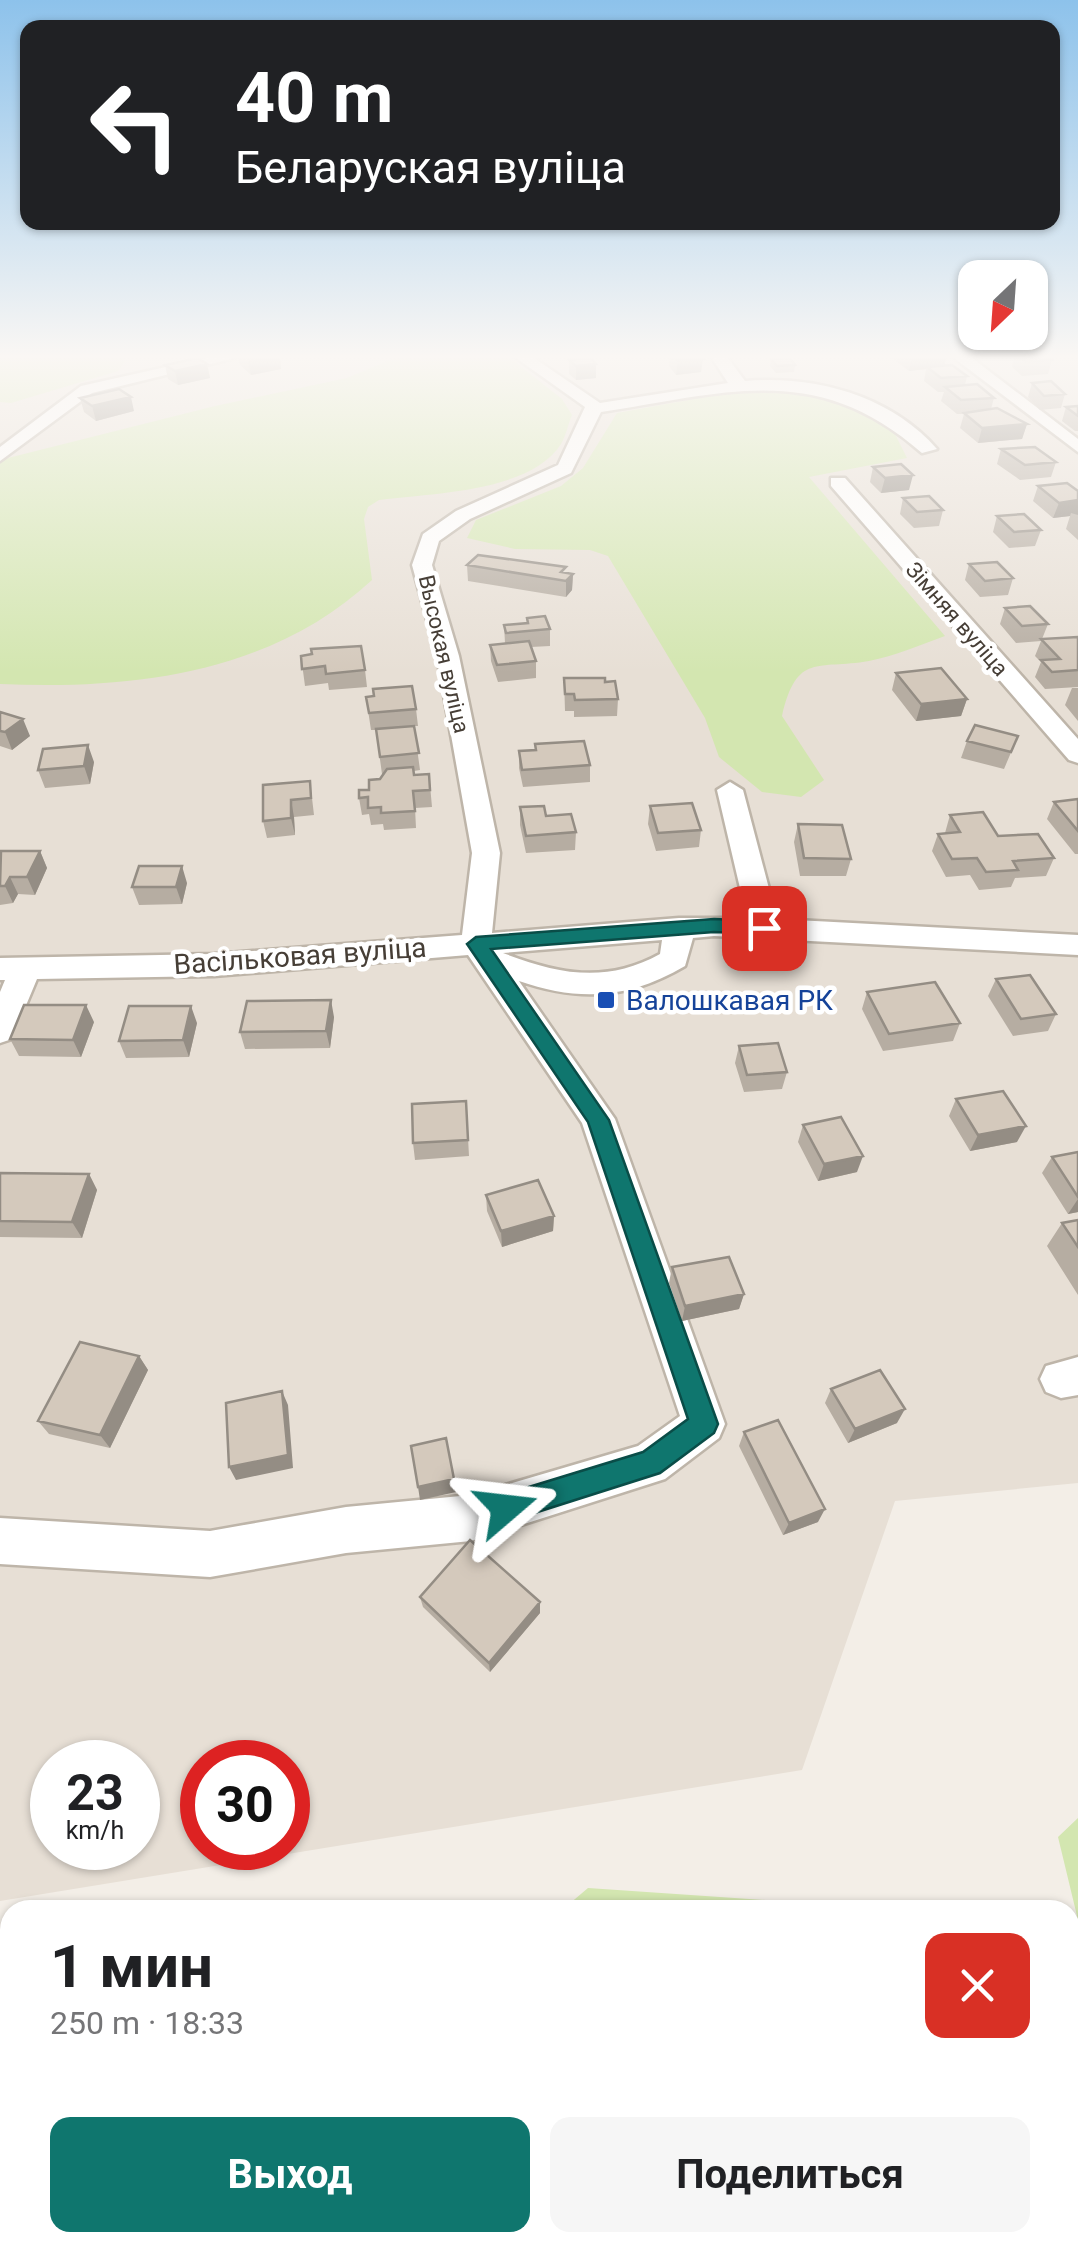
<!DOCTYPE html>
<html lang="ru">
<head>
<meta charset="utf-8">
<style>
	body { margin:0; font-family:Roboto,sans-serif; background:#f6f6f6; color:#202124; height:100vh; display:flex; flex-direction:column; font-size:38px; white-space:nowrap }
	* { box-sizing:border-box; margin:0 }
	p { font-size:32px; color:#757577 }
	.icon { flex:none; width:55px; height:55px; fill:none; stroke:currentColor; stroke-width:2; stroke-linecap:round; stroke-linejoin:round }
	.map { position:relative; flex:1; overflow:hidden }
	.sheet { position:absolute; left:0px; top:1900px; width:1080px; height:352px; display:flex; flex-direction:column; background:#fff; border-radius:30px 30px 0 0; box-shadow:0 2px 8px #0004 }
	.sheet>* { flex:none }
	.top-card { position:absolute; left:20px; top:20px; width:1040px; height:210px; border-radius:20px; box-shadow:0 2px 8px #0004; background:#202124; color:#fff; overflow:hidden }
	.needle { width:65px; rotate:205deg }
	.buttons { position:absolute; left:958px; top:260px; display:grid; gap:20px }
	.buttons a { display:grid; place-items:center; width:90px; height:90px; border-radius:20px; background:#fff; box-shadow:0 2px 8px #0004; font-size:50px }
	.speed { position:absolute; left:30px; top:1740px; display:flex; gap:20px; font-size:50px; font-weight:700; text-align:center }
	.speed>* { display:grid; place-content:center; width:130px; height:130px; border-radius:50%; background:#fff; box-shadow:0 2px 8px #0004; line-height:1 }
	.speed small { font-size:25px; font-weight:400 }
	.speed .limit { border:15px solid #d22; background:#fff; color:#111 }
	.pin { position:absolute; display:grid; place-items:center; width:85px; height:85px; color:#fff; margin:-42px; border-radius:20px; box-shadow:0 5px 15px #0006 }
	.me { position:absolute; width:110px; margin:-55px; rotate:73deg; stroke-linejoin:round; filter:drop-shadow(0 0 8px #0008) }
	.turn { display:flex; align-items:center; gap:35px; height:210px; padding:0 50px; font-size:45px }
	.turn .icon { width:130px; height:130px; stroke-width:2.5 }
	.turn b { display:block; font-size:70px; line-height:85px }
	.round { display:grid; place-items:center; flex:none; width:105px; height:105px; border-radius:20px; background:#f6f6f6 }
	.headline { display:flex; align-items:center; justify-content:space-between; height:170px; padding:0 50px }
	h1 { font-size:60px; font-weight:700; line-height:75px }
	.button { display:flex; gap:20px; margin-top:auto; padding:20px 50px }
	.button a { flex:1; height:115px; border-radius:20px; background:#0f766e; color:#fff; font-size:40px; font-weight:700; line-height:115px; text-align:center }
	.button a+a { background:#f6f6f6; color:#202124 }
	.map>svg:first-child { display:block }
</style>
</head>
<body>
<div class="map">
<svg width="1078" height="2252" viewBox="0 0 1078 2252">
	<rect width="100%" height="100%" fill="#f3eee7"/>
	<!-- residential -->
	<path fill="#e7dfd5" fill-rule="evenodd" d="M0,358H1078V1483L895,1501L802,1770L0,1901ZM52,1762H138V1848H52ZM202,1762H288V1848H202Z"/>
	<!-- green -->
	<path fill="#d3e6b0" d="M0,358H123L125,361L118,371L11,403L0,402Z
		M394,358H510L562,399L572,415C568,424 566,436 561,444C530,493 429,493 379,500L368,507L364,519L372,580C271,674 131,690 0,684V460L215,406L347,378Z
		M806,388L887,418L907,458L809,477L945,636C920,645 895,656 869,661C817,670 797,652 782,716L824,780L801,797L762,792L719,757L705,718L608,556L590,550L515,549L467,538L476,520L561,486L583,468L617,413L749,389Z
		M1078,1818V1920L1058,1837Z
		M588,1888L808,1903L830,1910H562Z
		M10,1972V2242H1070V2232L1075,2252H0V1973Z"/>
	<g fill="none" stroke-linecap="round" stroke-linejoin="round">
		<!-- minor casing -->
		<g stroke="#beb5a9" stroke-width="5">
			<path id="minor" d="M206,358H235L92,393L0,461V447L81,386Z
				M516,358H534L600,403L728,383L712,358H728L745,381C814,375 890,395 937,449L922,453C816,360 727,393 601,412L571,473L470,519L439,541L432,565L459,656L500,853L492,933L679,918H747L717,790L730,782L743,790L777,919L1078,935V955L714,936L693,938L685,966C629,999 579,1002 519,981L615,1119L725,1424L719,1438L665,1479L471,1541L346,1553L210,1577L0,1564V1518L210,1531L346,1507L471,1495L638,1446L680,1416L582,1123L468,955L214,976L37,979L12,1039L0,1043V992L5,980H0V958L214,954L462,935L472,853L437,656L412,565L423,534L456,511L558,465L585,407ZM662,940L660,954C606,984 558,974 503,953Z
				M954,358H972L1078,439V452Z
				M831,478H845L1078,739V763L1069,760L831,486Z
				M1078,1357V1395L1061,1398L1046,1392L1040,1379L1046,1366Z"/>
		</g>
		<!-- minor -->
		<use href="#minor" fill="#fff" fill-rule="evenodd"/>
	</g>
	<!-- wall -->
	<path fill="#b6ada2" d="M238,358H280L281,369L251,375L240,365Z
		M670,358H702L701,372L676,375L669,366Z
		M892,358H946L944,365L967,376L965,385L994,398L991,409L1027,424L1022,439L978,443L960,428L964,414H957L941,401L944,392H938L924,381L926,369L909,371Z
		M1014,358H1050L1052,360L1048,374L1022,376L1012,367Z
		M771,359L795,365L794,372L776,373L770,366Z
		M569,360L596,364V378L576,380L569,374Z
		M207,364L210,378L178,385L168,379L165,365Z
		M1032,383L1065,394L1061,408L1040,410L1028,397Z
		M80,398L134,411L96,421L84,412Z
		M1078,406V431H1075L1062,421L1066,407Z
		M1001,449L1056,462L1051,477L1020,480L997,464Z
		M873,467L909,490L881,493L870,482Z
		M1038,486L1078,491V540L1066,529L1070,516L1053,518L1033,501Z
		M903,498L943,510L939,526L914,528L900,514Z
		M997,516L1041,530L1035,546L1009,548L993,532Z
		M969,564L1013,578L1008,595L980,597L965,580Z
		M467,565L573,574L572,590L566,597L468,581Z
		M1005,608L1048,624L1042,639L1078,637V687L1045,689L1035,677L1041,662L1035,656L1041,641L1016,643L1000,624Z
		M527,618L550,629V646L531,647L536,661V678L498,682L491,661L490,645L505,643L504,625L527,624Z
		M301,656L365,670L367,687L329,690L328,683L305,686Z
		M896,673L967,699L961,716L916,721L892,690Z
		M564,678L605,682L618,699L617,716L574,717V711H565Z
		M1072,688H1078V721L1065,705Z
		M366,697L416,709L418,726H414L420,770L414,771V775L429,774L432,807L415,808L416,828L384,830L383,824L371,825L369,814L362,815L359,798L384,774H382L376,730H371Z
		M0,712L30,736L12,750L0,746Z
		M1018,736L1004,769L961,758L967,741Z
		M535,744L590,765V782L523,787L519,768V751L535,750Z
		M94,762L90,784L45,788L38,770Z
		M310,781L314,815L294,817L295,835L267,838L263,821Z
		M1078,799V854H1075L1047,819L1054,802Z
		M650,806L701,830L699,847L656,851L648,824Z
		M520,807L546,816L576,832L575,850L526,853L520,825Z
		M950,815L998,836L1054,858L1046,876L1015,878L1011,887L979,890L970,875L946,877L932,851L938,834L945,833Z
		M798,824L851,859L846,876H800L794,842Z
		M40,851L47,868L35,895L18,894L13,903L0,905V852Z
		M187,883L182,904L139,905L132,887Z
		M996,979L1056,1014L1048,1031L1013,1036L988,996Z
		M867,992L960,1023L953,1041L883,1051L862,1009Z
		M334,1017L330,1048L245,1049L240,1032Z
		M94,1022L81,1057L19,1056L10,1039Z
		M197,1023L189,1057L126,1058L119,1041Z
		M739,1046L787,1072L782,1089L744,1092L735,1063Z
		M956,1099L1017,1142L970,1151L949,1116Z
		M466,1101L469,1156L415,1160L413,1143Z
		M803,1125L857,1172L818,1181L798,1142Z
		M1078,1152V1212L1068,1214L1042,1173L1052,1157Z
		M0,1173L89,1174L97,1190L82,1238L0,1237Z
		M486,1195L554,1216L553,1231L502,1247L487,1211Z
		M1078,1220V1295L1047,1246L1062,1223Z
		M672,1267L744,1294L739,1309L682,1321L669,1283Z
		M139,1356L148,1370L110,1448L49,1434L38,1421Z
		M831,1389L897,1423L848,1443L825,1403Z
		M744,1432L818,1522L783,1535L739,1446Z
		M420,1597L540,1602V1613L490,1672L423,1607Z"/>
	<!-- shaded-wall -->
	<path fill="#948d84" d="M264,358H280L281,369L251,375L248,361Z
		M912,358H946L944,368L927,367L926,369L909,371Z
		M703,359L701,372L676,375L678,361Z
		M207,364L210,378L178,385L175,371Z
		M596,364V378L576,380V366Z
		M131,397L134,411L96,421L92,406Z
		M1027,424L1022,439L978,443L982,428Z
		M913,475L909,490L881,493L885,478Z
		M1078,500V515L1071,513L1070,516L1053,518L1059,503Z
		M573,574L572,590L566,597V581Z
		M967,699L961,716L916,721L921,704Z
		M23,719L30,736L12,750L5,732Z
		M88,745L94,762L90,784L84,766Z
		M291,800L294,817L295,835L291,818Z
		M40,851L47,868L35,895L27,877Z
		M182,866L187,883L182,904L176,887Z
		M10,877L18,894L13,903L5,886Z
		M331,1000L334,1017L330,1048L326,1031Z
		M86,1005L94,1022L81,1057L73,1040Z
		M191,1006L197,1023L189,1057L183,1040Z
		M1026,1126L1017,1142L970,1151L978,1135Z
		M863,1156L857,1172L818,1181L824,1164Z
		M89,1174L97,1190L82,1238L72,1222Z
		M1078,1199V1212L1068,1214Z
		M554,1216L553,1231L502,1247L501,1231Z
		M744,1294L739,1309L682,1321L685,1306Z
		M139,1356L148,1370L110,1448L100,1435Z
		M282,1391L288,1405L293,1468L236,1480L229,1467Z
		M905,1409L897,1423L848,1443L855,1429Z
		M454,1479L456,1492L420,1500L418,1487Z
		M825,1509L818,1522L783,1535L789,1523Z
		M540,1602V1613L490,1672L489,1663Z"/>
	<!-- building -->
	<path fill="#d4c9bc" stroke="#948d84" stroke-width="2.5" d="M198,358L207,364L175,371L165,365Z
		M591,358L596,364L576,366L569,360Z
		M675,358H702L703,359L678,361Z
		M790,358L795,365L777,366L771,359Z
		M1021,358H1050L1052,360L1026,362Z
		M952,365L967,376L941,378L927,367Z
		M1051,381L1065,394L1044,396L1032,383Z
		M977,384L994,398L961,400L945,387Z
		M119,389L131,397L92,406L80,398Z
		M1078,406V416L1066,407Z
		M997,408L1027,424L982,428L964,413Z
		M1035,447L1056,462L1025,465L1001,449Z
		M901,464L913,475L885,478L873,467Z
		M1067,483L1078,491V500L1059,503L1038,486Z
		M929,496L943,510L917,512L903,498Z
		M1024,514L1041,530L1014,532L997,516Z
		M478,555L566,567L561,572L573,574L566,581L467,565Z
		M997,562L1013,578L985,581L969,564Z
		M1030,606L1048,624L1022,626L1005,608Z
		M545,616L550,629L506,633L504,625L528,623L527,618Z
		M1078,637V670L1052,672L1041,660L1060,659L1041,639Z
		M529,641L536,661L497,665L490,645Z
		M361,646L365,670L326,674L325,666L302,669L301,656L312,654L311,649Z
		M941,668L967,699L921,704L896,673Z
		M564,678H605V682L615,681L618,699L575,700L574,694H565Z
		M412,686L416,709L369,713L366,697L374,696L373,689Z
		M0,712L23,719L5,732L0,731Z
		M975,725L1018,736L1011,752L967,741Z
		M414,726L419,753L380,757L376,729Z
		M584,741L590,765L522,770L519,751L536,750L535,744Z
		M88,745L84,766L38,770L43,749Z
		M413,767L414,775L429,774L430,790L413,791L415,811L381,813V807L368,808V797L359,798V790H369V780L380,779L387,769Z
		M310,781L311,798L291,800V818L263,821V785Z
		M1078,799V831L1054,802Z
		M692,803L701,830L658,833L650,806Z
		M544,806L546,816L571,814L576,832L526,836L520,807Z
		M983,812L998,836L1038,834L1054,858L1013,861L1018,870L986,872L977,858L952,859L938,834L960,832L950,815Z
		M798,824L842,825L851,859L804,858Z
		M1,851H40L27,877H10L5,886H0Z
		M139,866H182L176,887H132Z
		M1030,975L1056,1014L1021,1019L996,979Z
		M935,982L960,1023L889,1034L867,992Z
		M331,1000L326,1031L240,1032L247,1001Z
		M24,1005H86L73,1040L10,1039Z
		M129,1006H191L183,1040L119,1041Z
		M778,1043L787,1072L747,1075L739,1046Z
		M1003,1091L1026,1126L978,1135L956,1099Z
		M466,1101L468,1140L413,1143L412,1104Z
		M841,1117L863,1156L824,1164L803,1125Z
		M1078,1152V1197L1052,1157Z
		M0,1173L89,1174L72,1222L0,1221Z
		M538,1180L554,1216L501,1231L486,1195Z
		M1078,1220V1247L1062,1223Z
		M729,1257L744,1294L685,1306L672,1267Z
		M80,1342L139,1356L100,1435L38,1421Z
		M880,1370L905,1409L855,1429L831,1389Z
		M282,1391L288,1455L229,1467L226,1403Z
		M778,1420L825,1509L789,1523L744,1432Z
		M446,1438L454,1479L418,1487L411,1446Z
		M470,1540L540,1602L489,1663L420,1597Z"/>
	<!-- sky -->
	<linearGradient id="sky" x2="0" y2="1"><stop stop-color="#8dc2eb"/><stop offset="0.53" stop-color="#faf7f4"/><stop offset="1" stop-color="#faf7f4" stop-opacity="0"/></linearGradient>
	<rect width="1078" height="673" fill="url(#sky)"/>
	<!-- route -->
	<path fill="#0f766e" stroke="#0a4d48" stroke-width="2.5" d="M714,919L764,921L774,928L764,934L714,932L491,949L609,1120L718,1424L714,1433L660,1473L506,1522L496,1518L492,1508L496,1497L643,1452L688,1419L588,1122L467,944L476,937Z"/>
	<!-- markers -->
	<rect fill="#1a4fb4" stroke="#fff" stroke-width="4" x="596" y="990" width="20" height="20" rx="5"/>
	<g text-anchor="middle" dominant-baseline="central" stroke-width="9" stroke-linejoin="round" paint-order="stroke">
		<!-- far-street labels -->
		<g font-size="22" fill="#463e36" stroke="#fff">
			<text transform="translate(957 619) rotate(49)">Зімняя вуліца</text>
			<text transform="translate(444 654) rotate(77)">Высокая вуліца</text>
		</g>
		<!-- street labels -->
		<g font-size="28" fill="#463e36" stroke="#fff">
			<text transform="translate(300 956) rotate(-4)">Васільковая вуліца</text>
		</g>
		<!-- transit labels -->
		<g font-size="28" fill="#164399" stroke="#fff" text-anchor="start">
			<text x="626" y="1000">Валошкавая РК</text>
		</g>
	</g>
</svg>
<div class="buttons">
<a><svg class="needle" viewBox="-14 -14 28 28"><path d="M0-13l5 13h-10z" fill="#e53935"/><path d="M0 13l5-13h-10z" fill="#757577"/></svg></a>
</div>
<div class="speed"><div>23<small>km/h</small></div><div class="limit">30</div></div>
<div class="pin" style="left:764px;top:928px;background:#d93025"><svg class="icon" aria-label="arrive" viewBox="0 0 24 24"><path d="M6 21V4h12l-3 4 3 4H6"/></svg></div>
<svg class="me" style="left:506px;top:1508px" viewBox="-20 -20 40 40"><path d="M0-17L14 15 0 8-14 15z" fill="#0f766e" stroke="#fff" stroke-width="4"/></svg>
<div class="top-card">
<div class="turn"><svg class="icon" aria-label="left" viewBox="0 0 24 24"><path d="M17 20v-9H6M10 6l-5 5 5 5"/></svg><div><b>40 m</b>Беларуская вуліца</div></div>
</div>
<section class="sheet">
<div class="headline"><div><h1>1 мин</h1><p>250 m · 18:33</p></div><a class="round" style="background:#d93025;color:#fff"><svg class="icon" aria-label="close" viewBox="0 0 24 24"><path d="M6 6l12 12M18 6L6 18"/></svg></a></div>
<div class="button"><a>Выход</a><a>Поделиться</a></div>
</section>
</div>
</body>
</html>
